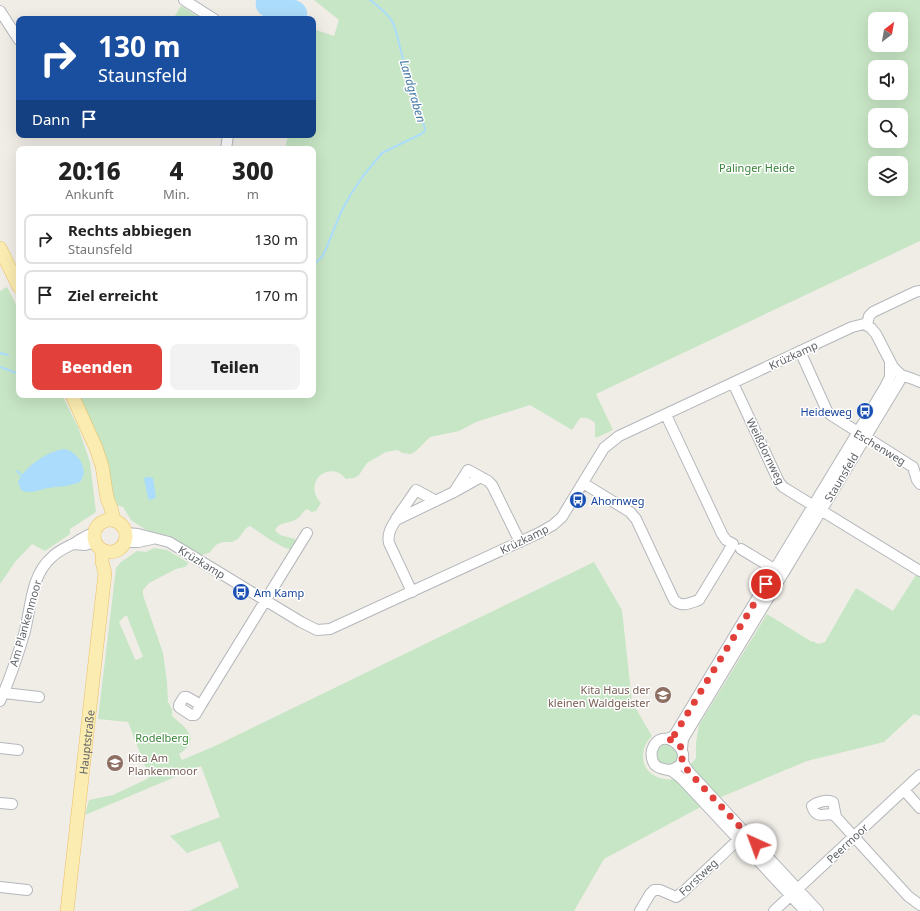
<!DOCTYPE html>
<html lang="de">
<head>
<meta charset="utf-8">
<style>
	body { margin:0; font-family:"Noto Sans",sans-serif; background:#f2f2f2; color:#222; height:100vh; display:flex; flex-direction:column; font-size:15px; white-space:nowrap }
	* { box-sizing:border-box; margin:0 }
	p { font-size:13px; color:#767676 }
	.icon { flex:none; width:22px; height:22px; fill:none; stroke:currentColor; stroke-width:2; stroke-linecap:round; stroke-linejoin:round }
	.map { position:relative; flex:1; overflow:hidden }
	.drawer { position:absolute; left:16px; top:146px; width:300px; height:252px; display:flex; flex-direction:column; background:#fff; border-radius:8px; box-shadow:0 4px 16px #0002 }
	.drawer>* { flex:none }
	.top-card { position:absolute; left:16px; top:16px; width:300px; height:122px; border-radius:8px; box-shadow:0 4px 16px #0002; background:#1a4fa0; color:#fff; overflow:hidden }
	.needle { width:26px; rotate:31deg }
	.tools { position:absolute; left:868px; top:12px; display:grid; gap:8px }
	.tools a { display:grid; place-items:center; width:40px; height:40px; border-radius:8px; background:#fff; box-shadow:0 4px 16px #0002; font-size:20px }
	.pin { position:absolute; display:grid; place-items:center; width:34px; height:34px; color:#fff; margin:-17px; border:2px solid #fff; border-radius:50%; box-shadow:0 1px 4px #0007 }
	.me { position:absolute; width:44px; margin:-22px; rotate:317deg; stroke-linejoin:round; filter:drop-shadow(0 0 3px #0008) }
	.turn { display:flex; align-items:center; gap:14px; height:84px; padding:0 16px; font-size:18px }
	.turn .icon { width:52px; height:52px; stroke-width:2.5 }
	.turn b { display:block; font-size:28px; line-height:34px }
	.then { display:flex; align-items:center; height:38px; padding:0 16px; background:#0003; gap:8px; font-size:15px }
	.eta { display:flex; justify-content:space-evenly; align-items:center; height:68px; text-align:center }
	.eta b { font-size:24px; font-weight:800; line-height:28px }
	.cta { display:flex; gap:8px; margin-top:auto; padding:8px 16px }
	.cta a { flex:1; height:46px; border-radius:8px; background:#e2413b; color:#fff; font-size:16px; font-weight:800; line-height:46px; text-align:center }
	.cta a+a { background:#f2f2f2; color:#222 }
	ul { padding:0; list-style:none }
	li { display:flex; align-items:center; gap:12px; height:50px; margin:0 8px 6px; padding:0 8px; border:2px solid #e0e0e0; border-radius:8px }
	li div { flex:1 }
	li b { display:block; font-size:15px }
	li em { font-style:normal }
	.map>svg:first-child { display:block }
</style>
</head>
<body>
<div class="map">
<svg width="920" height="911" viewBox="0 0 920 911">
	<rect width="100%" height="100%" fill="#f0ede7"/>
	<!-- green -->
	<path fill="#c7e6c5" fill-rule="evenodd" d="M314,0H920V241L596,394L613,430L596,438L595,436V423C590,418 586,417 580,418L572,430L530,405L476,422L459,431L430,437L416,451L411,454L402,453L398,450L386,452L367,463L359,475L354,478L346,479C331,459 301,481 321,503L316,511L312,512L307,509C302,512 300,518 295,520C288,524 280,521 275,530L280,535L295,539L296,541L291,549C282,549 258,531 250,526L246,528L238,539L232,542H222L216,545L209,553L201,555L169,536L146,530L131,520L123,507L114,504L108,471L78,395H313V149H285L288,135H313V29L334,36L339,20ZM875,19H901V45H875ZM875,67H901V93H875ZM875,115H901V141H875ZM875,163H901V189H875Z
		M181,6L202,19H173Z
		M7,287L19,310V395H62L78,427L90,462L96,512L70,529V534L45,551L32,544L15,562L0,584V291Z
		M154,548L167,550L189,563L185,567L176,569L149,583L143,590V595L163,653L167,682L168,702L172,709V716C186,728 202,739 179,754L182,760L215,746L594,562L622,610L632,702L652,736C638,749 640,772 660,778C664,779 669,780 673,779C682,776 690,765 696,758V743L699,725L767,614L812,642L813,641L818,644L825,642L856,588L893,611L916,575L920,577V716L914,714L884,742L807,761L721,797L708,803L604,859L574,911H189L239,887L220,841L187,853L170,836L220,817L201,766L85,815L89,800L113,795L147,779L149,776L128,722L98,719L116,568L121,562L137,551L146,552ZM125,616H127L143,657L136,660L135,659L119,622Z
		M656 755a11 11 0 1 1 22 0a11 11 0 1 1-22 0Z"/>
	<!-- water -->
	<path fill="#acdcfb" d="M256,0C265,0 288,0 295,0C304,2 310,11 306,19C290,19 252,25 256,0Z
		M65,449C78,452 90,470 80,482C68,487 61,486 49,488C40,489 30,495 21,490L18,482C24,467 49,450 65,449Z
		M146,477H150L153,478L156,497L154,499L150,500L148,498L144,479Z"/>
	<g fill="none" stroke-linecap="round" stroke-linejoin="round">
		<!-- stream -->
		<path stroke="#acdcfb" stroke-width="2" d="M313,265L322,257L326,249L341,212L351,194L363,176L382,153L421,134L425,131C425,124 420,117 418,110C413,91 406,71 401,51C398,41 397,31 392,21C387,13 378,6 370,0
			M0,353L8,355
			M0,367L19,374
			M17,471L21,475"/>
		<!-- minor casing -->
		<g stroke="#b4b7bb" stroke-width="12">
			<path id="minor" d="M184,0L214,19
				M0,11L19,40
				M226,149L228,135
				M867,325L869,316L873,312L915,292L920,291
				M800,351L827,411L831,415L913,467L917,480L920,484
				M901,375L913,379L920,382
				M733,383L779,482L783,487L920,571
				M583,483L630,512L636,519L674,600C682,608 690,603 699,600L733,544L726,540L722,534L666,415
				M456,491L481,477
				M396,519L416,490L436,501
				M126,533L138,534L169,542L301,622L317,630L330,629L539,533L553,525L562,517L604,448L619,436L852,327L864,324L871,328L876,334L893,367L901,375
				M124,542H138L152,539
				M74,544L85,545L95,542
				M741,549L779,572
				M412,592L389,543C387,534 391,527 396,520L454,492L468,470L488,481L492,485L520,542
				M4,693L39,697
				M184,697H187L201,705L195,715H191L179,707V705Z
				M0,701C10,679 18,655 25,631C31,606 31,575 52,557C58,551 65,548 73,544C82,539 83,536 94,533
				M201,705L307,533
				M667,739L672,737L675,734L885,387L890,377V363
				M0,748L18,750
				M682,749L683,739L899,382L901,375
				M682,760L685,766L689,772L818,911
				M670,770C704,761 663,719 652,750C651,755 652,761 655,765C659,769 664,769 669,770C674,771 678,776 682,779L805,911
				M904,790L920,808
				M0,803L12,804
				M836,817L833,802C827,799 817,802 812,806C816,819 823,814 832,814L836,817L908,896L920,905
				M0,887L27,890
				M640,911L650,894L654,890H660L676,897L683,892L743,835
				M774,911L920,775"/>
		</g>
		<!-- major casing -->
		<g stroke="#ebbf65" stroke-width="14">
			<g id="major">
				<path d="M0,248L19,287"/>
				<path d="M72,395L96,448L102,466L107,498L111,508L114,520"/>
				<circle cx="110" cy="536" r="16"/>
				<path id="s1" d="M67,911L105,573L102,562V550"/>
			</g>
		</g>
		<!-- minor -->
		<use href="#minor" stroke="#fff" stroke-width="10"/>
		<!-- major -->
		<use href="#major" stroke="#fbecb1" stroke-width="13"/>
	</g>
	<g fill="none" stroke-linecap="round" stroke-linejoin="round">
		<!-- route -->
		<path stroke="#e2413b" stroke-width="7" stroke-dasharray="0 12.6" d="M756,844L689,772C686,768 683,765 682,760C682,758 683,756 683,754C682,745 675,740 667,739L672,737L675,734L766,584"/>
	</g>
	<!-- icons -->
	<defs>
		<g id="bus-disc" transform="scale(0.9)"><circle r="9.5" fill="#1a4fb4" stroke="#fff"/><path d="M-5-6H5V4H4V6H2V4H-2V6H-4V4H-5ZM-3.5-4V0h7V-4ZM-3.5 1.2v1.5H-2V1.2ZM2 1.2v1.5H3.5V1.2Z" fill="#fff"/></g>
		<g id="school-disc" transform="scale(0.9)"><circle r="9.5" fill="#8d6e63" stroke="#fff"/><path d="M0-5L7-2L0 1L-7-2ZM-4 1L0 2.5L4 1V4Q0 6-4 4Z" fill="#fff"/></g>
	</defs>
	<g fill-rule="evenodd">
		<use href="#bus-disc" x="865" y="411"/>
		<use href="#bus-disc" x="578" y="500"/>
		<use href="#bus-disc" x="241" y="592"/>
		<use href="#school-disc" x="663" y="695"/>
		<use href="#school-disc" x="115" y="763"/>
	</g>
	<g text-anchor="middle" dominant-baseline="central" stroke-width="3" stroke-linejoin="round" paint-order="stroke">
		<!-- park labels -->
		<g font-size="11" fill="#398339" stroke="#fff">
			<text x="757" y="167">Palinger Heide</text>
			<text x="162" y="737">Rodelberg</text>
		</g>
		<!-- street labels -->
		<g font-size="11" fill="#5e6267" stroke="#fff">
			<text transform="translate(793 355) rotate(-25)">Krüzkamp</text>
			<text transform="translate(880 447) rotate(31)">Eschenweg</text>
			<text transform="translate(766 451) rotate(64)">Weißdornweg</text>
			<text transform="translate(841 477) rotate(-59)">Staunsfeld</text>
			<text transform="translate(524 539) rotate(-26)">Krüzkamp</text>
			<text transform="translate(202 562) rotate(31)">Krüzkamp</text>
			<text transform="translate(25 623) rotate(-74)">Am Plankenmoor</text>
			<text stroke="none"><textPath href="#s1" startOffset="170">Hauptstraße</textPath></text>
			<text transform="translate(847 843) rotate(-43)">Peermoor</text>
			<text transform="translate(698 877) rotate(-43)">Forstweg</text>
		</g>
		<!-- transit labels -->
		<g font-size="11" fill="#164399" stroke="#fff" text-anchor="start">
			<text x="852" y="411" text-anchor="end">Heideweg</text>
			<text x="591" y="500">Ahornweg</text>
			<text x="254" y="592">Am Kamp</text>
		</g>
		<!-- education labels -->
		<g font-size="11" fill="#785e54" stroke="#fff" text-anchor="end">
			<text x="650" y="689">Kita Haus der<tspan x="650" dy="13">kleinen Waldgeister</tspan></text>
			<text x="128" y="757" text-anchor="start">Kita Am<tspan x="128" dy="13">Plankenmoor</tspan></text>
		</g>
		<!-- water labels -->
		<g font-size="12" font-style="italic" fill="#4578a5" stroke="#fff">
			<text transform="translate(413 91) rotate(74)">Landgraben</text>
		</g>
	</g>
</svg>
<div class="tools">
<a><svg class="needle" viewBox="-14 -14 28 28"><path d="M0-13l5 13h-10z" fill="#e53935"/><path d="M0 13l5-13h-10z" fill="#767676"/></svg></a>
<a><svg class="icon" aria-label="sound" viewBox="0 0 24 24"><path d="M4 9h4l5-4v14l-5-4H4zM17 9q2 3 0 6"/></svg></a>
<a><svg class="icon" aria-label="search" viewBox="0 0 24 24"><circle cx="10" cy="10" r="6"/><path d="M15 15l6 6"/></svg></a>
<a><svg class="icon" aria-label="layers" viewBox="0 0 24 24"><path d="M12 4l9 5-9 5-9-5zM3 14l9 5 9-5"/></svg></a>
</div>
<div class="pin" style="left:766px;top:584px;background:#d93025"><svg class="icon" aria-label="arrive" viewBox="0 0 24 24"><path d="M6 21V4h12l-3 4 3 4H6"/></svg></div>
<svg class="me" style="left:756px;top:844px" viewBox="-20 -20 40 40"><circle r="19" fill="#fff"/><path d="M0-13L10 11 0 6-10 11z" fill="#e2413b"/></svg>
<div class="top-card">
<div class="turn"><svg class="icon" aria-label="right" viewBox="0 0 24 24"><path d="M7 20v-9h11M14 6l5 5-5 5"/></svg><div><b>130 m</b>Staunsfeld</div></div>
<div class="then">Dann<svg class="icon" aria-label="arrive" viewBox="0 0 24 24"><path d="M6 21V4h12l-3 4 3 4H6"/></svg></div>
</div>
<section class="drawer">
<div class="eta">
<div><b>20:16</b><p>Ankunft</p></div>
<div><b>4</b><p>Min.</p></div>
<div><b>300</b><p>m</p></div>
</div>
<ul>
<li><svg class="icon" aria-label="right" viewBox="0 0 24 24"><path d="M7 20v-9h11M14 6l5 5-5 5"/></svg><div><b>Rechts abbiegen</b><p>Staunsfeld</p></div><em>130 m</em></li>
<li><svg class="icon" aria-label="arrive" viewBox="0 0 24 24"><path d="M6 21V4h12l-3 4 3 4H6"/></svg><div><b>Ziel erreicht</b></div><em>170 m</em></li>
</ul>
<div class="cta"><a>Beenden</a><a>Teilen</a></div>
</section>
</div>
</body>
</html>
